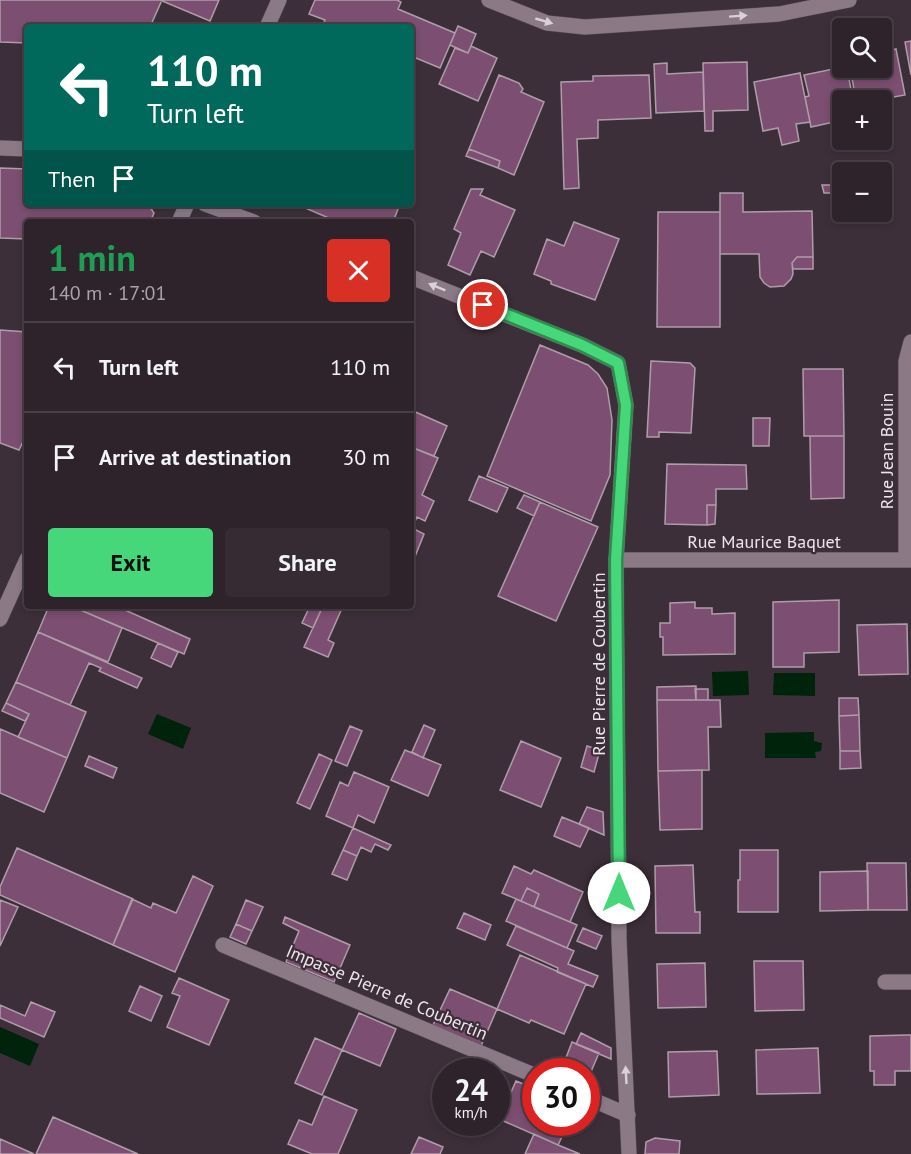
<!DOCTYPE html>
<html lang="en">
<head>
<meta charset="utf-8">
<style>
	body { margin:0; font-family:"PT Sans",sans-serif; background:#362b33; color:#f1f3f6; height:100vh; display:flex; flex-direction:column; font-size:22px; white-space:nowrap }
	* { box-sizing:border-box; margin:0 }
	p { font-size:20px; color:#a7a4a9 }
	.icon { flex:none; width:33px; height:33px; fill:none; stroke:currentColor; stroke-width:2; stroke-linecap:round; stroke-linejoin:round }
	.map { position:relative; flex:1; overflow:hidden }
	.sheet { position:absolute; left:24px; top:219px; width:390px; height:390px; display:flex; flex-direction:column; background:#2e232b; border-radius:6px; box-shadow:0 3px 9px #0003,0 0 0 2px #494047 }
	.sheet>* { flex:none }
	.guide { position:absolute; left:24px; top:24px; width:390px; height:183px; border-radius:6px; box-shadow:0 3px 9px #0003,0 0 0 2px #494047; background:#00695c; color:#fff; overflow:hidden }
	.buttons { position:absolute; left:832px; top:18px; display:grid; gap:12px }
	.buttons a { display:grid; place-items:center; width:60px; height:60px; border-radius:6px; background:#2e232b; box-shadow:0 3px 9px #0003,0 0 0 2px #494047; font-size:30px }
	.speed { position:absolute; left:432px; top:1058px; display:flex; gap:12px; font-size:30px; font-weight:700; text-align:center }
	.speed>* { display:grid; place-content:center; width:78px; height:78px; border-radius:50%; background:#2e232b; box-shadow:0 3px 9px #0003,0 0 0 2px #494047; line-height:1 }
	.speed small { font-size:15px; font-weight:400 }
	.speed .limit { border:9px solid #d22; background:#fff; color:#111 }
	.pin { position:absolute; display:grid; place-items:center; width:51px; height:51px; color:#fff; margin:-26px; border:3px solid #fff; border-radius:50%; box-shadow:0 2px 6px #0007 }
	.me { position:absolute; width:66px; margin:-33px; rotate:0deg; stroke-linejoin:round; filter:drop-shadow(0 0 4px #0008) }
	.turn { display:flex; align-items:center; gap:21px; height:126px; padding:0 24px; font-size:27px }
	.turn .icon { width:78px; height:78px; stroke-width:2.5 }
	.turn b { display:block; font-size:42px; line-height:51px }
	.then { display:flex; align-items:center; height:57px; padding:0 24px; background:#0003; gap:12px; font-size:22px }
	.round { display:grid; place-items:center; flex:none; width:63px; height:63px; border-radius:6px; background:#362b33 }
	.overview { display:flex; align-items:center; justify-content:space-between; height:102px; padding:0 24px }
	h1 { font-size:36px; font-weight:600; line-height:45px; color:#1e9e55 }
	.cta { display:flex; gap:12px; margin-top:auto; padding:12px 24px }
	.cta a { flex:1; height:69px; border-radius:6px; background:#46d77a; color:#111; font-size:24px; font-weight:600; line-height:69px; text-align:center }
	.cta a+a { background:#362b33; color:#f1f3f6 }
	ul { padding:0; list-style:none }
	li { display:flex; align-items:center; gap:18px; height:90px; padding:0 24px; border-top:2px solid #494047 }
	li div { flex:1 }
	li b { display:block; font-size:22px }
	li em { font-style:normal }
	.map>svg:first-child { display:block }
</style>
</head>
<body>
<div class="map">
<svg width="911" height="1154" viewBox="0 0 911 1154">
	<rect width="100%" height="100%" fill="#3d2f39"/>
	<!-- water -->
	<path fill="#00230b" d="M748,671L749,695L713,696L712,672Z
		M774,673H815V696L773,695Z
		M157,714L191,728L183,749L148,734Z
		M814,732V741L822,743L821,751L815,752L816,758H765V733Z
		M0,1027L39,1044L30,1066L0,1053Z"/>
	<!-- building -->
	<path fill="#7c4e71" stroke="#ae9da9" stroke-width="1.5" d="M0,0H162L150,27H27V43L0,42Z
		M160,0H219L210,21Z
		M315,0H397L401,2L398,9L455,33L440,68L411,56V27H322L325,20L309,14Z
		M458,26L476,34L468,53L450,45Z
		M911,41V75L905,42Z
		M471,46L497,58L478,101L439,84L455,48L468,53Z
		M896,49L905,95L877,100H856L850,68H882V52Z
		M747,62L748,110L713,111V131H705L703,63Z
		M667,63V74L703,72L704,111L656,113L654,64Z
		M843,67L847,68L853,100H843V120L811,127L805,97L809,96L804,75Z
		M800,73L810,122L796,124L799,141L782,145L778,128L763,131L754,82Z
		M499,75L519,83L523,89L521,92L544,102L514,175L498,168L500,161L469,149Z
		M649,75L651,118L598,120V138L577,139L579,188L564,189L561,82L593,81V76Z
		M469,149L500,161L498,168L466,156Z
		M0,168L27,169V204H148L154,213L150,222H27V239L0,238Z
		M822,185H840V193H824Z
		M471,189H483L480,195L515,210L494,257L481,251L470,275L448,265L461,233L454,229Z
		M720,193H743V212L812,211L813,257H797L792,263L793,274L791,279L784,286L770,287L764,283L760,277L759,254H720Z
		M296,204H400L393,222H338Z
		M658,212H720V327H657Z
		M574,222L619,239L595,300L551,284V281L534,274L547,239L564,246Z
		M797,257H813V269H793L792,263Z
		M0,330L27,332V433L19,450L0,443Z
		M540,345L588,365L598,374L607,388L612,420L610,475L591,521L487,476Z
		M651,361L690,363L695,368L691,433L659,432V437H647Z
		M803,369H843L844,436H804Z
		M411,410L447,426L434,456L411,447Z
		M753,418H770L769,446H753Z
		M810,436H844V498L811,499Z
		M411,447L438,458L422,495L434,501L425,521L417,517L412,528L424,534L414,559L411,558Z
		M667,464L746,465L747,489H716V505H707V525L665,524Z
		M479,476L508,488L497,512L469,500Z
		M524,495L540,502L534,516L517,508Z
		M540,502L598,527L556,621L498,596Z
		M707,505H716L715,524L707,525Z
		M839,600V652L804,653V667H773V602Z
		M695,602V608H712V614L735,613V654L663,655V637H660V623H670V603Z
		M49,606H71L122,628L108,662L38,632Z
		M71,606H116L190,639L184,654Z
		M310,606H323L313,628L302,623Z
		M323,606H343L328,640L334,643L328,657L304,647Z
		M907,624L908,674L859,675L857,625Z
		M38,632L142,678L137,688L99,671L101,668L89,663L70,705L16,682Z
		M158,643L178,652L171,667L151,658Z
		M16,682L86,712L67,758L18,737L29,714L6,703Z
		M696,686V700H657V687Z
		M695,689H708V700H696Z
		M839,698H858L859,715L839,716Z
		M657,700H720L721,727H708L709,770L658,771Z
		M6,703L29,714L25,721L2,711Z
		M859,715L860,751H840L839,716Z
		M424,725L435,730L423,758L412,752Z
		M350,726L362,731L347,766L335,761Z
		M0,729L67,758L44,812L0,793Z
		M521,741L561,758L541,807L500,790Z
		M587,746L600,750L594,772L581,767Z
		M405,750L441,765L428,796L391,780Z
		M840,751H860L861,768L840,769Z
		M319,754L332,760L310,809L297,803Z
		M89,756L117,768L113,778L85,766Z
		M702,770V829L660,830L658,771Z
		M354,772L389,787L374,823L358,815L353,828L326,816L340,782L348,786Z
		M587,807L603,812L604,835L579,824Z
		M562,817L589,828L580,847L554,836Z
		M353,828L391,845L388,850L375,844L371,852L361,847L357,856L343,850Z
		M17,848L133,899L113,945L0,895V887Z
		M343,850L357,856L347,880L332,874Z
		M740,850H778V912H738V880H740Z
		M867,863H906L907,910H868Z
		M693,865L695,912H700V933H656L655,866Z
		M514,866L531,874L534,870L583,892L570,922L534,907L539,894L527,888L521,901L502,893Z
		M868,871V910L820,911V872Z
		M193,876L213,886L175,972L113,945L132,899L151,908L153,903L176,913Z
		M527,888L539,894L534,907L521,901Z
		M516,899L577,925L567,948L506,921Z
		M0,900L18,907L0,946Z
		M246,900L263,907L252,931L236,924Z
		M464,913L491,925L485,940L457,928Z
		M285,917L350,945L334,982L286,962L299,931L283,923Z
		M236,924L252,931L246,944L230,937Z
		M516,926L574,951L568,964L598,976L593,987L557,972L558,968L507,945Z
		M583,928L602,936L596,949L577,941Z
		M520,955L586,984L564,1034L531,1020L529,1023L497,1009Z
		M754,961H803L804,1010L755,1011Z
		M705,963L706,1007L658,1008L657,964Z
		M179,978L229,1000L209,1045L167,1027L180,996L172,993Z
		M140,986L162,996L151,1021L129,1011Z
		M450,989L497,1009L481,1046L433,1025Z
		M31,1002L55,1012L44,1037L0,1018V1005L25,1016Z
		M359,1013L396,1029L380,1066L342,1050Z
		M581,1033L611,1048V1059L576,1044Z
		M907,1035H911V1071H895V1085H874V1071H870V1036Z
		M315,1038L342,1050L322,1095L295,1083Z
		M572,1042L599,1053L590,1074L586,1071L564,1063Z
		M818,1048L820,1093L757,1094L756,1050Z
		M717,1051L719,1095L669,1097L668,1052Z
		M516,1081L536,1089V1122H569L558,1145L499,1119Z
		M324,1096L357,1110L338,1154H312L288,1144L299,1120L312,1125Z
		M53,1117L138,1154H36Z
		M534,1134L558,1145L580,1154H525Z
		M419,1137L443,1147L440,1154H411Z
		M655,1138L680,1141L679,1154H645L646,1142Z
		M0,1139L34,1154H0Z"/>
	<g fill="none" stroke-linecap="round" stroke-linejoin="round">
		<!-- lane casing -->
		<g stroke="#584d55" stroke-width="16">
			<path id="lane" d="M223,945L536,1076
				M586,1097L628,1115"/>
		</g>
		<!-- street casing -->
		<g stroke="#584d55" stroke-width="16">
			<path id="street" d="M489,0L547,23L585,27L779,14L849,0
				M0,148L27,149
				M205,204L254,222
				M411,277L582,345L618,363L626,405L616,560L619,940L629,1154
				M616,560H911
				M906,560V361L911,342
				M885,982H911"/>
		</g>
		<!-- secondary casing -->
		<g stroke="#584d55" stroke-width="16">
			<path id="secondary" d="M267,27L279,0
				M179,222L187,204
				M0,619L27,559"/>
		</g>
		<!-- lane -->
		<use href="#lane" stroke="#8b7a86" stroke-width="15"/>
		<!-- street -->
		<use href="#street" stroke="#8b7a86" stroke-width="15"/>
		<!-- secondary -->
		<use href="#secondary" stroke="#8b7a86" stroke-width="15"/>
	</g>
	<!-- one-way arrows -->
	<defs><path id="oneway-solid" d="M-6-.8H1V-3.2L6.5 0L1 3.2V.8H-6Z" transform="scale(1.5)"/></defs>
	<g fill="#dad0d7">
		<use href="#oneway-solid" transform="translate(738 16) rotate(-4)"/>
		<use href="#oneway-solid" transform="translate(544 21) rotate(16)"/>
		<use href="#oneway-solid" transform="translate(437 287) rotate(-158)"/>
		<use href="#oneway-solid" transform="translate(626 1075) rotate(-93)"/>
	</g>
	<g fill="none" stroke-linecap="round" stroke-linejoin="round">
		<!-- route casing -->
		<g stroke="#2e8c4f" stroke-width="15">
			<path id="route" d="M483,305L582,345L618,363L626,405L616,560L619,893"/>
		</g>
		<!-- route -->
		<use href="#route" stroke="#46d77a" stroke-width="10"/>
	</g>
	<g text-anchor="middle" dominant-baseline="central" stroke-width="4.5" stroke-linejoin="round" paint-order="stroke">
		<!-- street labels -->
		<g font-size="18" fill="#eee5eb" stroke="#3d2f39">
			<text transform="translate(886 451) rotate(-90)">Rue Jean Bouin</text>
			<text x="764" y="541">Rue Maurice Baquet</text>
			<text transform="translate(598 664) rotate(-90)">Rue Pierre de Coubertin</text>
			<text transform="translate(387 992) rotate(23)">Impasse Pierre de Coubertin</text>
		</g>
	</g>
</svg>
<div class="buttons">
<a><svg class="icon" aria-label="search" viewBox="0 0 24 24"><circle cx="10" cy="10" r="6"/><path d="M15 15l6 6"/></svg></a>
<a>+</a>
<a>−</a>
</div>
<div class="speed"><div>24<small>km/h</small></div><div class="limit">30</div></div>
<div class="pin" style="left:483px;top:305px;background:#d93025"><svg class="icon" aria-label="arrive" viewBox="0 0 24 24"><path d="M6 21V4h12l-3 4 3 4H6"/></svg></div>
<svg class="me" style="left:619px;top:893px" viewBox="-20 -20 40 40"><circle r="19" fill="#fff"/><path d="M0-13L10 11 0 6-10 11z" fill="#46d77a"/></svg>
<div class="guide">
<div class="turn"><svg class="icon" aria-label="left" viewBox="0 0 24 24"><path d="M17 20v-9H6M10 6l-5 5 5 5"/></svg><div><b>110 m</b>Turn left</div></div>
<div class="then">Then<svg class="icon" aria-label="arrive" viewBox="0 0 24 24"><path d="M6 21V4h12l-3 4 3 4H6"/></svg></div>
</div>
<section class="sheet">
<div class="overview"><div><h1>1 min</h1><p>140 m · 17:01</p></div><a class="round" style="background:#d93025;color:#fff"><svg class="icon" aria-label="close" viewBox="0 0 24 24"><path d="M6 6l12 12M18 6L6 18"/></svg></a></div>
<ul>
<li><svg class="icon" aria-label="left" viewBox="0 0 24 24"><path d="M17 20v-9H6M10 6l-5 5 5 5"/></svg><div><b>Turn left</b></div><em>110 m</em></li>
<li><svg class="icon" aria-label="arrive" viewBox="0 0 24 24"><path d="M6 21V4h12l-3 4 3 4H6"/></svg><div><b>Arrive at destination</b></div><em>30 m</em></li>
</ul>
<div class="cta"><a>Exit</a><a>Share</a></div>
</section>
</div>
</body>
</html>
